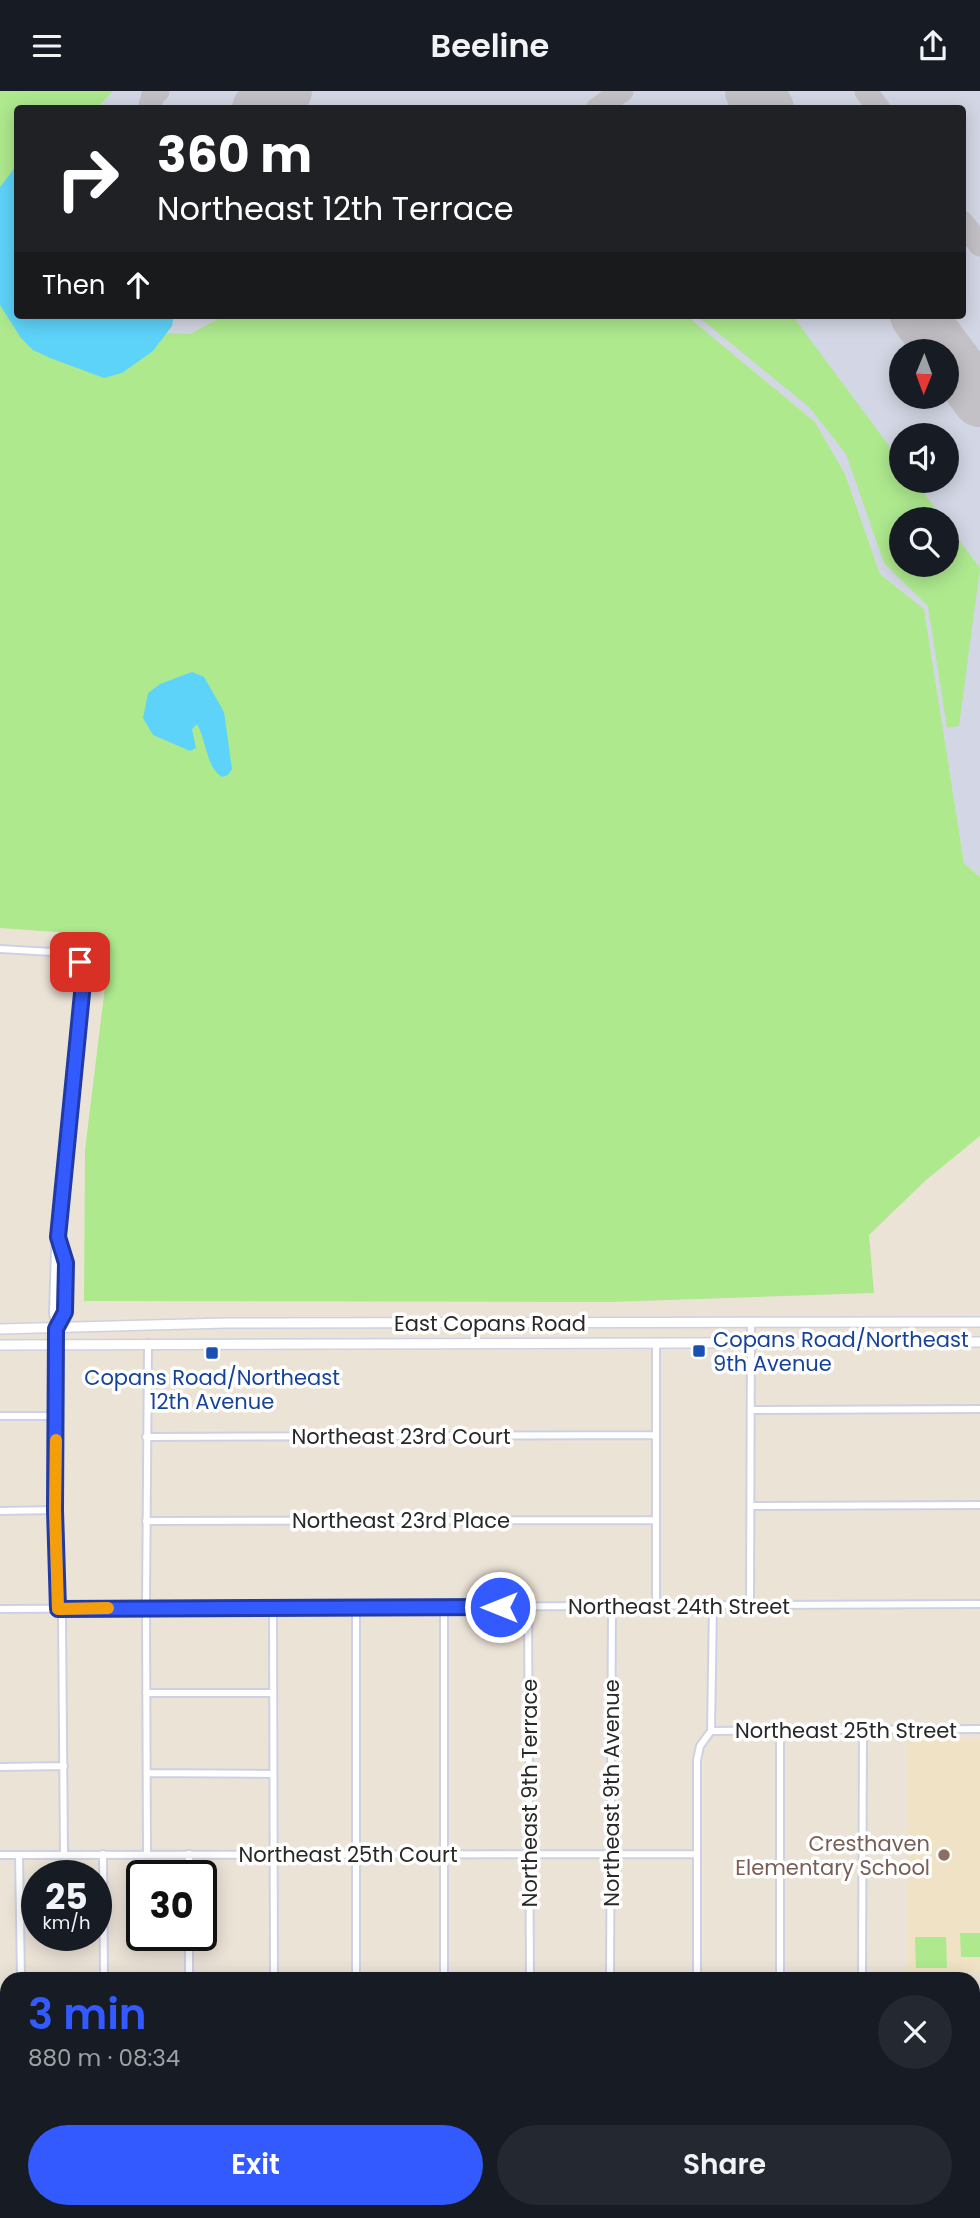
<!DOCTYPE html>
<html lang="en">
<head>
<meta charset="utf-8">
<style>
	body { margin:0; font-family:Poppins,sans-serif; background:#242831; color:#f1f3f6; height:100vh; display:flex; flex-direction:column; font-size:26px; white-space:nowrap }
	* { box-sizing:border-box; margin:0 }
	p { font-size:23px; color:#9ea1a6 }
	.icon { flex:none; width:38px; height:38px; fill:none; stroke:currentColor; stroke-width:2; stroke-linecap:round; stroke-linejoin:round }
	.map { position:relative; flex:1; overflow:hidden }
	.sheet { position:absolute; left:0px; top:1881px; width:980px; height:247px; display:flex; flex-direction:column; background:#171b24; border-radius:21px 21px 0 0; box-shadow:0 4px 18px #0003 }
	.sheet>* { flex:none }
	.guide { position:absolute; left:14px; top:14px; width:952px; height:214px; border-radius:7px; box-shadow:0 4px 18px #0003; background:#202124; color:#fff; overflow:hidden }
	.needle { width:46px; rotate:181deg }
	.controls { position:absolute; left:889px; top:248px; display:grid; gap:14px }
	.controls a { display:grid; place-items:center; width:70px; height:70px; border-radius:50%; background:#171b24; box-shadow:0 4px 18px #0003; font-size:35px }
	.speed { position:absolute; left:21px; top:1769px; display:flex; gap:14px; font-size:35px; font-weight:700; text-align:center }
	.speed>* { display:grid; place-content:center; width:91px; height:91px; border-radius:50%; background:#171b24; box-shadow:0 4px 18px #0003; line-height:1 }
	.speed small { font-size:18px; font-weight:400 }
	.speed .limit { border:4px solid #111; border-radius:10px; background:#fff; color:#111 }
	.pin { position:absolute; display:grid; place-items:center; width:60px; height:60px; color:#fff; margin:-30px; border-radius:14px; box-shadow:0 4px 10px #0006 }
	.me { position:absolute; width:77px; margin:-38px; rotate:270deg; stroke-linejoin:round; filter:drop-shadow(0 0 5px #0008) }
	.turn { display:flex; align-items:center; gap:24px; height:147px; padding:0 28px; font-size:32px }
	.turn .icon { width:91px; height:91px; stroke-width:2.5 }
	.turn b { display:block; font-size:49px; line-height:60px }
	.then { display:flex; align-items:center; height:66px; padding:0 28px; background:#0003; gap:14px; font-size:26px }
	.round { display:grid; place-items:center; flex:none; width:74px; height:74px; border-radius:37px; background:#242831 }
	.head { display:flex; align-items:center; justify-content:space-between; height:119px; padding:0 28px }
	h1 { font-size:42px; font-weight:600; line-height:52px; color:#325aff }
	.button { display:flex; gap:14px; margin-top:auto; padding:14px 28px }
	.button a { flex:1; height:80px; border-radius:42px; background:#325aff; color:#fff; font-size:28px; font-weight:600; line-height:80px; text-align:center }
	.button a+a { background:#242831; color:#f1f3f6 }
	header { display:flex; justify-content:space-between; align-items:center; height:91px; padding:0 28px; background:#171b24; font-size:32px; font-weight:600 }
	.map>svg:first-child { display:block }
</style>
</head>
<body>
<header><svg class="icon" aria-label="menu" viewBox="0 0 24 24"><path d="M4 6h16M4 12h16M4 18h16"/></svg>Beeline<svg class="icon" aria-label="share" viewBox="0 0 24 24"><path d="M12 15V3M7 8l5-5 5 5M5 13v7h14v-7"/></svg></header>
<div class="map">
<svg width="980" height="2127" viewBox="0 0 980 2127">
	<rect width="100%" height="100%" fill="#ece3d7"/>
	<!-- education -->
	<path fill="#f0e2c4" d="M907,1648H980V1880H908Z"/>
	<!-- airport -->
	<path fill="#d3d6e4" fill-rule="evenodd" d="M113,0H980V786L964,772L924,518L880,483L845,383L815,331L686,224H962V18H98ZM901,261H947V306H901ZM901,345H947V390H901ZM901,429H947V474H901Z
		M174,224H225L191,243H167L172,235Z"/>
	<!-- green -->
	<path fill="#aee98e" d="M0,0H113L98,17L18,18V224H174L172,235L167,242L190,243L225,224H686L815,331L845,383L880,483L924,518L964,772L980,786V1045L926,1089L869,1144L874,1202L610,1211L84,1210L85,1059L108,871L104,859L84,843L0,837Z
		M696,224H792L901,371V390H915L944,429H901V474H947V433L980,477L959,635L947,637L928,515L884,472L846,363L809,316Z
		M960,1842H980V1866H961Z
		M915,1846H946L947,1877H916Z"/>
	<!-- water -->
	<path fill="#5ed3fa" d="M17,74L18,224H174L172,235L153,260L122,282L104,287L50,267L33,259L21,247L0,214V96Z
		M192,581L204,586L224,621L232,678L228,684L222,686C206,676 207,651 197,633L192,638L196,657L190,660L153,644L143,627L148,602L160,593Z"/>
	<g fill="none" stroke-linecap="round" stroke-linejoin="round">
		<!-- taxiway -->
		<path stroke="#c3c0c6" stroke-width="23" d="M866,0L879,18
			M149,18L153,4L158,0
			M597,18L622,0
			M962,131L980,154"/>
		<!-- runway -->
		<path stroke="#c3c0c6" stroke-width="56" d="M753,0L766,18
			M260,18L284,0
			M918,224L945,261
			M947,263L980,308"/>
		<!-- street casing -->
		<g stroke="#cdd1e3" stroke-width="10">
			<path id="street" d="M0,858L70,862L80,871L84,882L55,1160L53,1222L56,1238L57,1509L62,1527L64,1764
				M56,1238L65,1223L66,1172L59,1148
				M752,1319L980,1318
				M0,1325H57
				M146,1346L655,1344
				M751,1415L980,1414
				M0,1420L55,1419
				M146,1430L655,1429
				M750,1514L751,1231
				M528,1515L530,1888
				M656,1515V1253
				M444,1516V1888
				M273,1517L274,1888
				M0,1518L980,1513
				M146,1602H273
				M711,1640L980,1638
				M0,1676L64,1675
				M147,1682L273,1683
				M103,1763L104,1888
				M147,1763L146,1517L148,1252
				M189,1763V1785
				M0,1764L696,1763
				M19,1764L21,1888
				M189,1844V1888
				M356,1888V1516
				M610,1888L612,1515
				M697,1888V1669L700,1655L711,1640L713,1514
				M780,1888V1639
				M862,1888L863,1639
				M973,1939H980
				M0,1963H7
				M973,2047H980
				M105,2121V2127
				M189,2121V2127
				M274,2121V2127
				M358,2121V2127
				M444,2121V2127
				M610,2121V2127
				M781,2121V2127
				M863,2121V2127
				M21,2127V2121
				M530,2127V2121
				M698,2127V2121
				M966,2127V2121"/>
		</g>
		<!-- secondary casing -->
		<g stroke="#cdd1e3" stroke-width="12">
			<path id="secondary" d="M0,1238L226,1232L980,1231
				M0,1254L980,1251"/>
		</g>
		<!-- street -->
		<use href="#street" stroke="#fff" stroke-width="6"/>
		<!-- secondary -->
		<use href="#secondary" stroke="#fff" stroke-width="9"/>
	</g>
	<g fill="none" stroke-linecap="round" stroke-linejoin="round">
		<!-- route casing -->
		<g stroke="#203aa6" stroke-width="18">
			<path id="route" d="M80,871L84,882L58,1146L66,1172L65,1221L56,1238L55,1419L58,1518L500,1516"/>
		</g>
		<!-- route -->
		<use href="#route" stroke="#325aff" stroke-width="12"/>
		<!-- slow -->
		<path stroke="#f59e0b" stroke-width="12" d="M56,1349L55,1419L58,1518L108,1517"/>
	</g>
	<!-- markers -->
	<g fill="#1a4fb4" stroke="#fff" stroke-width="2.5">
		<rect x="692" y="1253" width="14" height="14" rx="3.5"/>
		<rect x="205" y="1255" width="14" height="14" rx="3.5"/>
	</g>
	<circle fill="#8d6e63" stroke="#fff" stroke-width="2.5" cx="944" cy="1764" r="7"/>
	<g text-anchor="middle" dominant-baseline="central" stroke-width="7" stroke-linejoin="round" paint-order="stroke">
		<!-- street labels -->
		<g font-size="21" fill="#282828" stroke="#fff">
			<text x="490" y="1232">East Copans Road</text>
			<text x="401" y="1345">Northeast 23rd Court</text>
			<text x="401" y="1429">Northeast 23rd Place</text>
			<text x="679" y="1515">Northeast 24th Street</text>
			<text x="846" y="1639">Northeast 25th Street</text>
			<text transform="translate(529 1702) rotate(-90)">Northeast 9th Terrace</text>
			<text transform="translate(611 1702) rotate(-90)">Northeast 9th Avenue</text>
			<text x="348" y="1763">Northeast 25th Court</text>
		</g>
		<!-- transit labels -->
		<g font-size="21" fill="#164399" stroke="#fff" text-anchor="start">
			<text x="713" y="1248">Copans Road/Northeast<tspan x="713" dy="24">9th Avenue</tspan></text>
			<text x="212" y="1286" text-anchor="middle">Copans Road/Northeast<tspan x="212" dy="24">12th Avenue</tspan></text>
		</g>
		<!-- education labels -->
		<g font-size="21" fill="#785e54" stroke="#fff" text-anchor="end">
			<text x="930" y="1752">Cresthaven<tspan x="930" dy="24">Elementary School</tspan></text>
		</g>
	</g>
</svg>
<div class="controls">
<a><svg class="needle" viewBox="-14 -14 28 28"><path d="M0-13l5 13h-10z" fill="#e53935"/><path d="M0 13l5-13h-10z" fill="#9ea1a6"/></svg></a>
<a><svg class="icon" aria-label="sound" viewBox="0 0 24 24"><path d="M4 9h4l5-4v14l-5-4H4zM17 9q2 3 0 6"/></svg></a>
<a><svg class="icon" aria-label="search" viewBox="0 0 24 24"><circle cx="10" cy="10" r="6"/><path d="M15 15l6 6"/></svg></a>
</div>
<div class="speed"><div>25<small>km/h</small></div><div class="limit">30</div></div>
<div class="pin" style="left:80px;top:871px;background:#d93025"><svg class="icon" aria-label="arrive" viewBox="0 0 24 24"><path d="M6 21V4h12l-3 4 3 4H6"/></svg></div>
<svg class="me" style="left:500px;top:1516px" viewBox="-20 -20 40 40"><circle r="17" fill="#325aff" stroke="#fff" stroke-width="3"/><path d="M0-11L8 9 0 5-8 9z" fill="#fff"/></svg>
<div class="guide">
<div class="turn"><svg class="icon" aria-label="right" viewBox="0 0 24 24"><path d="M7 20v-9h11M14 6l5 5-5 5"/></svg><div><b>360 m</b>Northeast 12th Terrace</div></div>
<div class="then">Then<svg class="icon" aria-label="ahead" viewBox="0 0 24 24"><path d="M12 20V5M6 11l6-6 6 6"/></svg></div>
</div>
<section class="sheet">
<div class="head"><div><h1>3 min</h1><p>880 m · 08:34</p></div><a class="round"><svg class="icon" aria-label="close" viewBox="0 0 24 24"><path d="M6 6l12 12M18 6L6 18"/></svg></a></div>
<div class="button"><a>Exit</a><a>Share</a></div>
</section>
</div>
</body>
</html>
